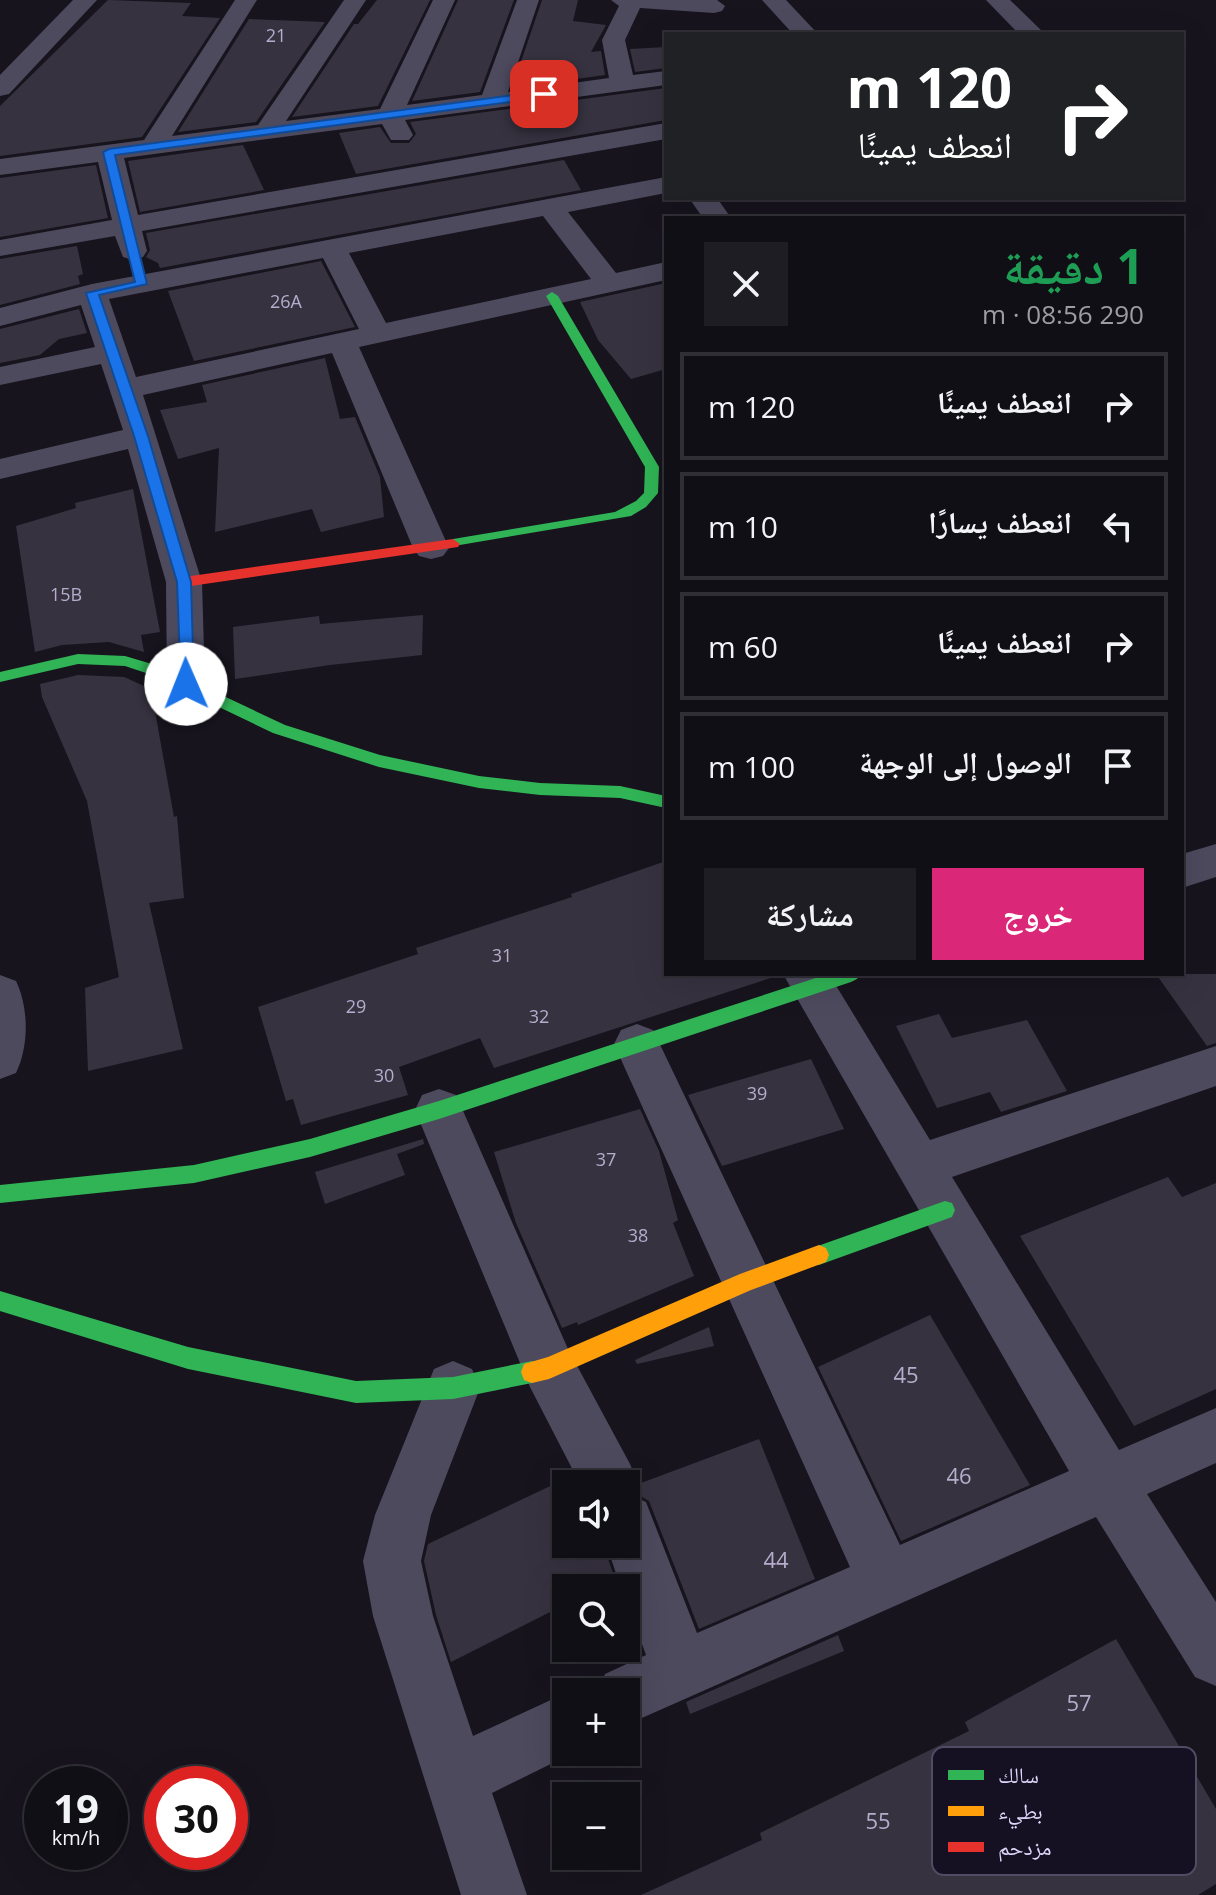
<!DOCTYPE html>
<html lang="ar">
<head>
<meta charset="utf-8">
<style>
	body { margin:0; font-family:"Open Sans","Noto Naskh Arabic",sans-serif; background:#1e1d23; color:#f1f3f6; direction:rtl; height:100vh; display:flex; flex-direction:column; font-size:30px; white-space:nowrap }
	* { box-sizing:border-box; margin:0 }
	p { font-size:26px; color:#9c9ca1 }
	.icon { flex:none; width:44px; height:44px; fill:none; stroke:currentColor; stroke-width:2; stroke-linecap:round; stroke-linejoin:round }
	.map { position:relative; flex:1; overflow:hidden; direction:ltr }
	.panel { position:absolute; left:664px; top:216px; width:520px; height:760px; display:flex; flex-direction:column; background:#110f16; border-radius:0px; box-shadow:0 8px 32px #0002,0 0 0 2px #302f35; direction:rtl }
	.panel>* { flex:none }
	.hud { position:absolute; left:664px; top:32px; width:520px; height:168px; border-radius:0px; box-shadow:0 8px 32px #0002,0 0 0 2px #302f35; direction:rtl; background:#202124; color:#fff; overflow:hidden }
	.fabs { position:absolute; left:552px; top:1470px; display:grid; gap:16px }
	.fabs a { display:grid; place-items:center; width:88px; height:88px; border-radius:0px; background:#110f16; box-shadow:0 8px 32px #0002,0 0 0 2px #302f35; font-size:40px }
	.speed { position:absolute; left:24px; top:1766px; display:flex; gap:16px; font-size:40px; font-weight:700; text-align:center }
	.speed>* { display:grid; place-content:center; width:104px; height:104px; border-radius:50%; background:#110f16; box-shadow:0 8px 32px #0002,0 0 0 2px #302f35; line-height:1 }
	.speed small { font-size:20px; font-weight:400 }
	.speed .limit { border:12px solid #d22; background:#fff; color:#111 }
	.pin { position:absolute; display:grid; place-items:center; width:68px; height:68px; color:#fff; margin:-34px; border-radius:16px; box-shadow:0 4px 12px #0006 }
	.me { position:absolute; width:88px; margin:-44px; rotate:359deg; stroke-linejoin:round; filter:drop-shadow(0 0 6px #0008) }
	.turn { display:flex; align-items:center; gap:28px; height:168px; padding:0 40px; font-size:36px }
	.turn .icon { width:104px; height:104px; stroke-width:2.5 }
	.turn b { display:block; font-size:56px; line-height:68px }
	.round { display:grid; place-items:center; flex:none; width:84px; height:84px; border-radius:0px; background:#1e1d23 }
	.overview { display:flex; align-items:center; justify-content:space-between; height:136px; padding:0 40px }
	h1 { font-size:48px; font-weight:700; line-height:60px; color:#1e9e55 }
	.action { display:flex; gap:16px; margin-top:auto; padding:16px 40px }
	.action a { flex:1; height:92px; border-radius:0px; background:#db2777; color:#fff; font-size:32px; font-weight:700; line-height:92px; text-align:center }
	.action a+a { background:#1e1d23; color:#f1f3f6 }
	ul { padding:0; list-style:none }
	li { display:flex; align-items:center; gap:24px; height:108px; margin:0 16px 12px; padding:0 24px; border:4px solid #302f35; border-radius:0px }
	li div { flex:1 }
	li b { display:block; font-size:30px }
	li em { font-style:normal }
	.map>svg:first-child { display:block }
</style>
</head>
<body>
<div class="map">
<svg width="1216" height="1895" viewBox="0 0 1216 1895">
	<rect width="100%" height="100%" fill="#17141e"/>
	<!-- building -->
	<path fill="#373240" d="M108,0L191,3L182,16L220,18L142,137L0,156V106Z
		M377,0H430L378,106L292,117L354,24H358Z
		M458,0H514L480,92L412,101Z
		M542,0H578L573,21L606,25L591,52L601,51L605,75L512,88Z
		M249,19L325,22L256,122L178,132Z
		M666,47V68L635,72L630,49Z
		M666,88V120L356,174L339,133L380,127L391,143H409L416,134L410,122Z
		M243,145L264,190L140,212L128,161Z
		M564,160L581,190L160,268L158,263L146,257L150,250L146,233Z
		M96,165L108,218L0,237V178Z
		M77,246L83,274L78,276L80,284L0,305V259Z
		M321,261L355,327L194,361L168,291Z
		M666,283V369L631,379L598,340L580,302Z
		M79,309L87,333L59,339L40,355L0,363V329Z
		M325,358L340,419L355,417L380,477L384,517L321,532L312,509L215,532L219,448L178,459L160,410L207,402L202,385Z
		M133,489L160,632L141,635L144,652L109,642L62,645L35,652L16,526L76,508L75,503Z
		M423,615L422,655L330,665L235,679L233,627L319,616L320,624Z
		M78,675L124,677L151,689L174,817L177,816L184,898L149,903L183,1049L88,1071L85,988L119,977L87,801L42,697L40,684Z
		M666,861V974L780,975L494,1068L480,1038L399,1067L408,1095L301,1125L293,1099L286,1101L258,1007L418,954L416,948L572,897L571,894Z
		M1156,974H1216V1043L1207,1046Z
		M939,1014L952,1038L1027,1020L1067,1091L1001,1112L990,1092L937,1108L896,1026Z
		M811,1059L844,1129L722,1166L688,1095Z
		M640,1109L659,1151L678,1220L673,1223L694,1276L578,1325L577,1322L562,1328L516,1223L494,1152Z
		M423,1139L424,1144L397,1154L405,1175L325,1204L315,1172Z
		M1168,1177L1182,1197L1216,1183V1389L1134,1426L1020,1236Z
		M930,1315L1030,1485L901,1541L818,1367Z
		M709,1327L714,1346L637,1364L635,1360Z
		M759,1439L815,1579L699,1629L649,1501L637,1494L641,1483Z
		M561,1481L557,1514L566,1511V1544H603L618,1588H566V1604L451,1662L436,1615L424,1561L428,1544Z
		M838,1635L844,1651L690,1714L686,1702Z
		M1116,1639L1216,1809V1884L1198,1895H641L762,1840L760,1833L969,1731L965,1722Z"/>
	<g fill="none" stroke-linecap="round" stroke-linejoin="round">
		<!-- street -->
		<path fill="#4d4a5e" fill-rule="evenodd" d="M73,0H97L9,94L0,96V75Z
			M235,0H257L172,136L258,125L344,0H366L286,121L380,109L433,0H455L407,105L482,95L517,0H539L508,92L609,78L602,40L619,6L611,0H717L725,6L722,11L714,13L640,8L625,40L633,75L666,71V85L405,120L413,135L409,140H391L382,124L124,158L138,215L666,123V139L142,231L147,251L143,257L133,260L123,257L115,236L0,256V240L112,220L98,162L0,175V159L144,140Z
			M762,0H786L818,34H793Z
			M986,0H1010L1045,34H1019Z
			M666,177V193L568,212L616,273L666,262V280L359,347L449,548L443,556L431,559L419,556L413,548L332,353L143,395L202,582L205,684L199,694L186,697L173,694L167,684L166,582L128,449L0,479V459L123,430L101,364L0,385V367L95,347L81,305L0,326V308L92,284ZM543,216L591,279L386,323L349,253ZM323,258L359,329L136,377L109,299Z
			M689,198H717L731,218H703Z
			M1216,844V877L1182,888V854Z
			M783,974H829L930,1140L1216,1046V1086L952,1177L1119,1450L1216,1408V1463L1147,1494L1216,1602V1686L1195,1677L1096,1517L626,1725V1692H597L605,1674L646,1655L626,1600V1588H621L606,1544H626V1484H580L530,1387L415,1110L422,1095L439,1089L456,1095L568,1349L630,1464L638,1484L633,1496L646,1502L697,1633L850,1567L614,1044L621,1030L637,1024L653,1030L900,1545L1069,1471Z
			M0,975L16,981C29,1008 29,1046 16,1073L0,1079Z
			M453,1361L472,1369L480,1388L431,1515L421,1561L433,1616L473,1736L566,1693V1752H575L492,1793L527,1895H461L373,1616L363,1561L375,1515L434,1369Z"/>
		<!-- fast -->
		<path fill="#30b455" fill-rule="evenodd" d="M552,292L558,296L659,467L658,493L646,507L631,516L448,547L446,544L453,539L615,512L636,501L644,493L645,467L546,296Z
			M78,654L125,656L162,667L285,725L380,755L479,776L540,783L620,786L666,796V808L620,798L540,795L479,788L379,767L273,733L152,675L125,666L78,664L0,682V672Z
			M828,974H860L857,979L851,982L439,1119L310,1157L194,1183L0,1203V1185L194,1165L310,1139L439,1101Z
			M945,1201L952,1203L955,1210L952,1217L819,1265L812,1262L809,1255L812,1248Z
			M0,1291L188,1347L356,1381L453,1377L532,1361L540,1364L543,1372L540,1380L532,1383L453,1399L356,1403L188,1369L0,1311Z"/>
		<!-- slow -->
		<path fill="#ff9f0a" fill-rule="evenodd" d="M819,1245L826,1248L829,1255L826,1262L751,1290L549,1379L532,1383L524,1380L521,1372L524,1364L548,1357L740,1274Z"/>
		<!-- jam -->
		<path fill="#e5322d" fill-rule="evenodd" d="M453,539L460,544L458,547L184,587L177,582L184,577Z"/>
	</g>
	<!-- route -->
	<path fill="#1a73e8" stroke="#114b97" stroke-width="2" d="M544,91L550,94L548,97L115,155L147,284L99,295L148,436L191,582L194,684L186,689L181,688L177,582L134,436L86,293L135,282L103,152L109,149Z"/>
	<g text-anchor="middle" dominant-baseline="central" stroke-width="8" stroke-linejoin="round" paint-order="stroke">
		<!-- number labels -->
		<g font-size="18" fill="#b4adcc">
			<text x="276" y="35">21</text>
			<text x="286" y="301">26A</text>
			<text x="66" y="594">15B</text>
			<text x="502" y="955">31</text>
			<text x="356" y="1006">29</text>
			<text x="539" y="1016">32</text>
			<text x="384" y="1075">30</text>
			<text x="757" y="1093">39</text>
			<text x="606" y="1159">37</text>
			<text x="638" y="1235">38</text>
		</g>
		<!-- near-number labels -->
		<g font-size="22" fill="#b4adcc">
			<text x="906" y="1374">45</text>
			<text x="959" y="1475">46</text>
			<text x="776" y="1559">44</text>
			<text x="1079" y="1702">57</text>
			<text x="878" y="1820">55</text>
		</g>
	</g>
	<!-- legend -->
	<rect x="932" y="1747" width="264" height="128" rx="12" fill="#151022" stroke="#514b63" stroke-width="2"/>
	<rect x="948" y="1770" width="36" height="10" fill="#30b455"/>
	<rect x="948" y="1806" width="36" height="10" fill="#ff9f0a"/>
	<rect x="948" y="1842" width="36" height="10" fill="#e5322d"/>
	<g font-size="22" fill="#ded6fa">
		<text x="998" y="1783">سالك</text>
		<text x="998" y="1819">بطيء</text>
		<text x="998" y="1855">مزدحم</text>
	</g>
</svg>
<div class="fabs">
<a><svg class="icon" aria-label="sound" viewBox="0 0 24 24"><path d="M4 9h4l5-4v14l-5-4H4zM17 9q2 3 0 6"/></svg></a>
<a><svg class="icon" aria-label="search" viewBox="0 0 24 24"><circle cx="10" cy="10" r="6"/><path d="M15 15l6 6"/></svg></a>
<a>+</a>
<a>−</a>
</div>
<div class="speed"><div>19<small>km/h</small></div><div class="limit">30</div></div>
<div class="pin" style="left:544px;top:94px;background:#d93025"><svg class="icon" aria-label="arrive" viewBox="0 0 24 24"><path d="M6 21V4h12l-3 4 3 4H6"/></svg></div>
<svg class="me" style="left:186px;top:684px" viewBox="-20 -20 40 40"><circle r="19" fill="#fff"/><path d="M0-13L10 11 0 6-10 11z" fill="#1a73e8"/></svg>
<div class="hud">
<div class="turn"><svg class="icon" aria-label="right" viewBox="0 0 24 24"><path d="M7 20v-9h11M14 6l5 5-5 5"/></svg><div><b>120 m</b>انعطف يمينًا</div></div>
</div>
<section class="panel">
<div class="overview"><div><h1>1 دقيقة</h1><p>290 m · 08:56</p></div><a class="round"><svg class="icon" aria-label="close" viewBox="0 0 24 24"><path d="M6 6l12 12M18 6L6 18"/></svg></a></div>
<ul>
<li><svg class="icon" aria-label="right" viewBox="0 0 24 24"><path d="M7 20v-9h11M14 6l5 5-5 5"/></svg><div><b>انعطف يمينًا</b></div><em>120 m</em></li>
<li><svg class="icon" aria-label="left" viewBox="0 0 24 24"><path d="M17 20v-9H6M10 6l-5 5 5 5"/></svg><div><b>انعطف يسارًا</b></div><em>10 m</em></li>
<li><svg class="icon" aria-label="right" viewBox="0 0 24 24"><path d="M7 20v-9h11M14 6l5 5-5 5"/></svg><div><b>انعطف يمينًا</b></div><em>60 m</em></li>
<li><svg class="icon" aria-label="arrive" viewBox="0 0 24 24"><path d="M6 21V4h12l-3 4 3 4H6"/></svg><div><b>الوصول إلى الوجهة</b></div><em>100 m</em></li>
</ul>
<div class="action"><a>خروج</a><a>مشاركة</a></div>
</section>
</div>
</body>
</html>
